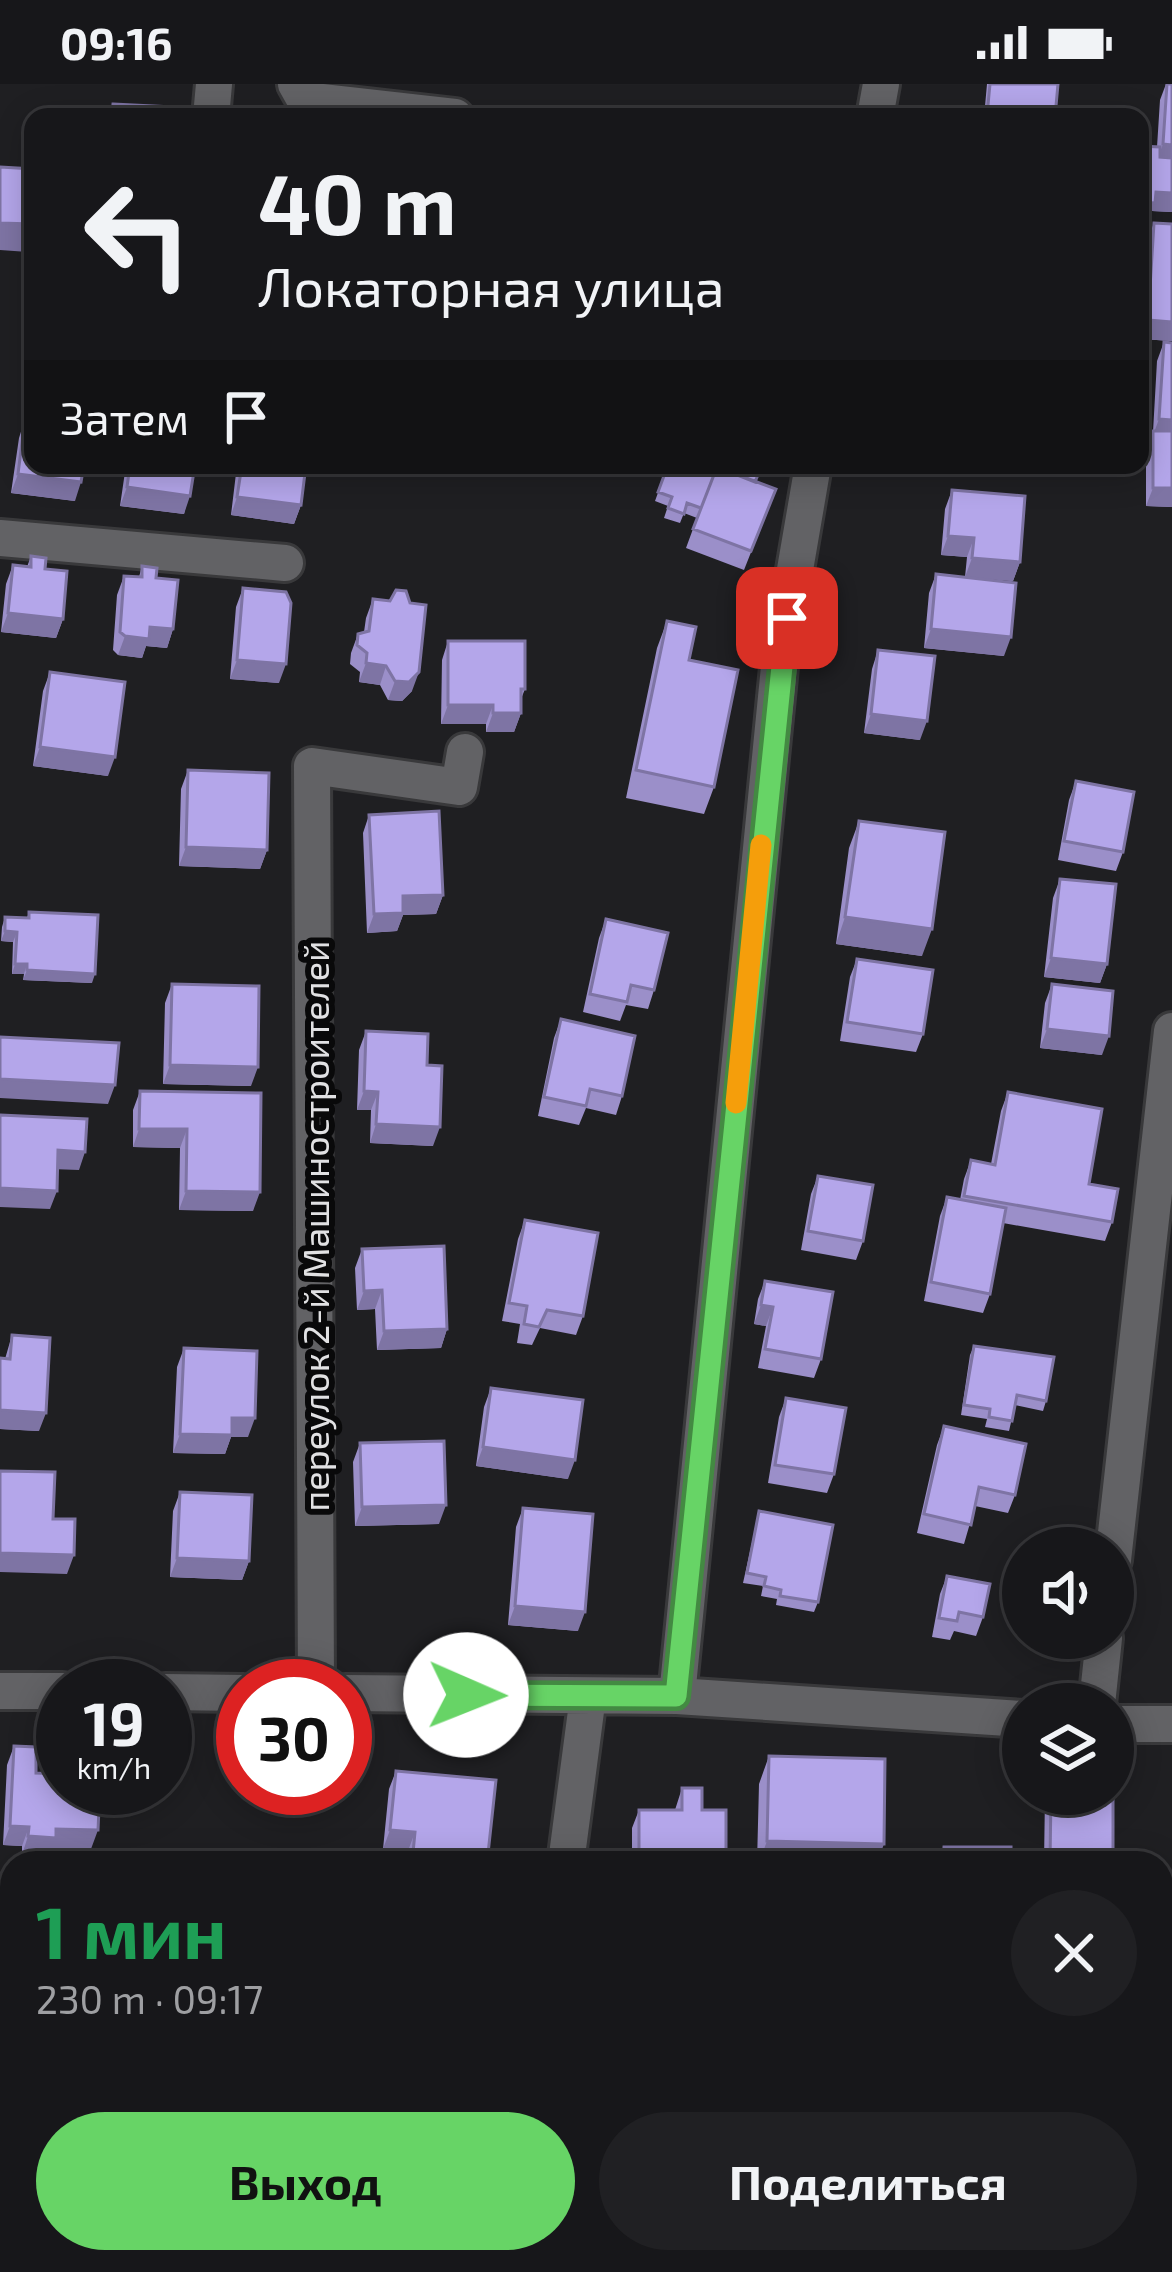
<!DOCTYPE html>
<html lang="ru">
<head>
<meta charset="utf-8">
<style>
	body { margin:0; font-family:"Exo 2",sans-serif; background:#202023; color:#f1f3f6; height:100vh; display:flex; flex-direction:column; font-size:45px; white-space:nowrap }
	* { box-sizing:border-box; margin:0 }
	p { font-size:39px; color:#9e9fa2 }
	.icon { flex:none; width:66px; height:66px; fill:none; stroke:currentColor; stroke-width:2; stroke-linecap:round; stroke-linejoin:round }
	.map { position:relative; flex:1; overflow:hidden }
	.details { position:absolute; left:0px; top:1767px; width:1173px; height:423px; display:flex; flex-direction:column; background:#17171a; border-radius:36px 36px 0 0; box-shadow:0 6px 30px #0003,0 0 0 3px #363639 }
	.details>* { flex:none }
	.top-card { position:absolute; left:24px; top:24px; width:1125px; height:366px; border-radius:24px; box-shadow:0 6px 30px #0003,0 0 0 3px #363639; background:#17171a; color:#f1f3f6; overflow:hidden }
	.buttons { position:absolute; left:1002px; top:1443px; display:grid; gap:24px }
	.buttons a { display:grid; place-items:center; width:132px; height:132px; border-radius:50%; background:#17171a; box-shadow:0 6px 30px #0003,0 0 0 3px #363639; font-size:60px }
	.speed { position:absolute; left:36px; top:1575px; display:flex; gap:24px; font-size:60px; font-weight:700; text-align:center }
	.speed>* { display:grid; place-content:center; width:156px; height:156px; border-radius:50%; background:#17171a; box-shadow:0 6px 30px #0003,0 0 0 3px #363639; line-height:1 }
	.speed small { font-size:30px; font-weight:400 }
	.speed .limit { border:18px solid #d22; background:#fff; color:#111 }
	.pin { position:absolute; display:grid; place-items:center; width:102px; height:102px; color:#fff; margin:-51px; border-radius:24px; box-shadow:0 6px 18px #0006 }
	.me { position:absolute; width:132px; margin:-66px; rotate:91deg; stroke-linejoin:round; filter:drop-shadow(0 0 9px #0008) }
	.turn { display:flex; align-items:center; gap:42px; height:252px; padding:0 36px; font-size:54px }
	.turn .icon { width:156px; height:156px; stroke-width:2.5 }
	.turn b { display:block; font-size:84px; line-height:102px }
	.then { display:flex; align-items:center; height:114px; padding:0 36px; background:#0003; gap:24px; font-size:45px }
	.round { display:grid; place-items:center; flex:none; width:126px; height:126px; border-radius:63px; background:#202023 }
	.headline { display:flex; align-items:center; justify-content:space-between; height:204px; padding:0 36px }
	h1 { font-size:72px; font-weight:700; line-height:90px; color:#1e9e55 }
	.button { display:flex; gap:24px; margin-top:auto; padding:24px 36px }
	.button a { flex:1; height:138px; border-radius:72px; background:#67d466; color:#111; font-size:48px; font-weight:700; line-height:138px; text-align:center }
	.button a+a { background:#202023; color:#f1f3f6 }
	.status { display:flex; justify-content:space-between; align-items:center; height:84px; padding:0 60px; background:#17171a; direction:ltr }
	.status svg { height:33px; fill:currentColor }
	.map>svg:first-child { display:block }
</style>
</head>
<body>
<div class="status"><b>09:16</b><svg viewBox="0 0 49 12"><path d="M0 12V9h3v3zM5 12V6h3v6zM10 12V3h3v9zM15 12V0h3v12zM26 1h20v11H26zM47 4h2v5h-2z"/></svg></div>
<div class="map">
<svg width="1172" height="2188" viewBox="0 0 1172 2188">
	<rect width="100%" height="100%" fill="#1f1f22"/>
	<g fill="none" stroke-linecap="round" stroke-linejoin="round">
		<!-- minor casing -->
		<g stroke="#39393b" stroke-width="42">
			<path id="minor" d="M296,0L305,16L455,33
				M211,33L214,0
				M875,33L881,0
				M0,454L285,479
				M1113,1476L1172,947
				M316,1602L312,682L459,703L465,668
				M0,1607H63
				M165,1608L243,1609
				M345,1609L677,1612L1023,1635
				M677,1612L780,573L813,381
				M1097,1620L1104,1554
				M1113,1640H1172
				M566,1779L588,1612"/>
		</g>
		<!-- path -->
		<path stroke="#757577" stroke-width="8" stroke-dasharray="12 6" stroke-linecap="butt" d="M514,2188L515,2178"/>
		<!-- minor -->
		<use href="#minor" stroke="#626265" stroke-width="36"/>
	</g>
	<!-- wall -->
	<path fill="#9b8fc9" d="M987,0H1058L1055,33H984Z
		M1166,0L1172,128L1152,127L1148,138L1157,63L1160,16Z
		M1154,139L1172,257L1141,255L1147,158Z
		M1164,258L1172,259V423L1146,422V366L1153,348L1157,277Z
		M25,335L75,417L11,409L19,354Z
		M126,381H195L184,430L120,422Z
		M237,381H306L301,421L294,440L231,431Z
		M668,381L756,398L776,405L744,486L686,464L697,434L684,429L680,439L664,434L668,422L655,417Z
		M952,406L1020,478L1013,497L965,493L967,473L941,471L945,425Z
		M31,472L45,485L63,535L56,554L1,548L6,500L13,481L27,483Z
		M142,482L156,494L173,545L167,564L146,562L142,574L118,571L113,566L117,511L124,492L139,493Z
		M936,490L1004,572L924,564L929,509Z
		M243,504L279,599L230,595L236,523Z
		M373,515L412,607L402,617L388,616L380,601L359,598L360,588L350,580L351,569L358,550L364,548L366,534Z
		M667,537L689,576L714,703L704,730L626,714L657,564Z
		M448,557L525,605L521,615V629L514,648H486V640H441L442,576Z
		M878,566L920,656L864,649L872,585Z
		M50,588L108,692L33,682L43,607Z
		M188,686L267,766L260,785L179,782L181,705Z
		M1076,697L1123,768L1116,787L1058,776L1069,716Z
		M369,731L443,811L436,830L403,831L397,847L367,849L363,749Z
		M859,737L922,872L836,860L849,764Z
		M1060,795L1107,880L1100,899L1044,893L1053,814Z
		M29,828L92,899L23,896L24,890H12L13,858L1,857L2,843L5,833L27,834Z
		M606,835L654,906L648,925L626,921L620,937L583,928L599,854Z
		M857,875L923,950L916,968L840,957L850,893Z
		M172,900L251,1002L163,1000L165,919Z
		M1052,900L1102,971L1040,964L1045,919Z
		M561,935L622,1012L616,1031L586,1024L579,1041L538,1032L554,954Z
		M366,947L427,981L433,1062L370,1059L371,1026H357L359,966Z
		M140,1007L261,1009L253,1127L179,1126L180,1064L133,1063V1026Z
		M1008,1008L1089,1100L1112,1138L1105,1157L1003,1139L990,1210L983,1229L924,1217L940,1132L947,1113L960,1116L964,1095L971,1076L991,1080L1001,1027Z
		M818,1092L863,1157L856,1176L801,1166L811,1110Z
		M525,1136L583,1232L576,1251L540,1244L532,1261L517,1259L520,1240L502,1237L518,1155Z
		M362,1165L447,1245L441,1264L377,1266L375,1225L357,1226L355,1184Z
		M765,1197L821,1275L814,1294L758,1284L766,1242L754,1240L758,1215Z
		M12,1251L39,1347L0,1345V1274L5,1275Z
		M974,1262L1046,1317L1043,1327L1015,1321L1009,1347L985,1343L987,1335L961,1331L970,1271Z
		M184,1264L248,1353H231L225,1370L173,1369L177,1283Z
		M491,1304L568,1395L476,1382L484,1323Z
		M786,1314L834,1390L827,1409L768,1399L779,1333Z
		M944,1342L1015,1411L1008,1429L975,1422L964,1460L917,1449L937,1361Z
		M360,1359L439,1440L355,1442L353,1378Z
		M180,1408L249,1477L242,1496L170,1493L173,1427Z
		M523,1424L578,1547L508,1541L516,1443Z
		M759,1427L818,1518L814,1528L776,1521L777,1515L761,1512L763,1502L743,1499Z
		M947,1492L983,1533L976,1552L954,1547L950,1556L932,1553L940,1510Z
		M14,1662L36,1689L91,1765L53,1764L49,1773L22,1771V1762L3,1761L7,1681Z
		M769,1672L877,1779H757L759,1700Z
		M396,1687L487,1779H407L408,1767L383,1765L389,1705Z
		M682,1704L702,1726L726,1779H632V1744L639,1726H675Z
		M1045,1710H1113V1779H1044Z
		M53,2178H157L154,2188H53Z
		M574,2178H652V2188H574Z
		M756,2178H861L860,2188H756Z
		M909,2178H995V2188H908Z
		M1042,2178H1139V2188H1042Z"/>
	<!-- shaded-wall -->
	<path fill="#7e74a4" d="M1163,60L1172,61V80L1156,79Z
		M1156,108L1172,109V128L1152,127L1148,138L1140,137V118Z
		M0,139L33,140V160H31L28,168L0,166Z
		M1148,236L1172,238V257L1141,255Z
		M1159,335L1172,336V355L1152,354Z
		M18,390L81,398L75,417L11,409Z
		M127,403L190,412L184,430L120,422Z
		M1153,404H1172V423L1146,422Z
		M237,413L301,421L294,440L231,431Z
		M948,452L974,454L967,473L941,471Z
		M972,474L1020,478L1013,497L965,493Z
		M8,529L63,535L56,554L1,548Z
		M150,543L173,545L167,564L146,562L142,574L118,571L125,552Z
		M931,545L1011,553L1004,572L924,564Z
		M237,576L286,580L279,599L230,595Z
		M366,579L386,582L380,601L359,598Z
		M419,588L412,607L402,617L388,616L395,597Z
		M448,621H493L486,640H441Z
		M493,629H521L514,648H486Z
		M871,630L927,637L920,656L864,649Z
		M40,663L115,673L108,692L33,682Z
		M186,763L267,766L260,785L179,782Z
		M443,811L436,830L403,831L397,847L367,849L374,830L403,812Z
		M845,833L932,845L922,872L836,860Z
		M5,847L17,848L13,858L1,857Z
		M1051,874L1107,880L1100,899L1044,893Z
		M15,880H27L24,890H12Z
		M27,886L95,890L92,899L23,896Z
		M1047,945L1109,952L1102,971L1040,964Z
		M170,981L258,983L251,1002L163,1000Z
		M0,995L115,1001L108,1020L0,1014Z
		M364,1007L378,1008L371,1026H357Z
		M376,1040L440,1043L433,1062L370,1059Z
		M139,1045H187L180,1064L133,1063Z
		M58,1066L85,1068L79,1086L51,1085Z
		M0,1104L57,1107L50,1125L0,1123Z
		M186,1107L260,1108L253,1127L179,1126Z
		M382,1206L375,1225L357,1226L364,1207Z
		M761,1221L773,1223L766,1242L754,1240Z
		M447,1245L441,1264L377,1266L384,1247Z
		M0,1326L46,1329L39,1347L0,1345Z
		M232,1334H255L248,1353H231L225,1370L173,1369L180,1350Z
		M483,1363L575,1376L568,1395L476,1382Z
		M446,1421L439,1440L355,1442L362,1423Z
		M0,1469L74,1471L67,1490L0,1488Z
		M177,1474L249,1477L242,1496L170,1493Z
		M515,1522L585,1528L578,1547L508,1541Z
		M10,1742L29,1743L22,1762L3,1761Z
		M56,1745L98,1746L91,1765L53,1764L49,1773L22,1771L28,1752Z
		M390,1746L415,1748L408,1767L383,1765Z
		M767,1757L884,1760L877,1779H759Z
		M90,2178H157L154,2188H86Z
		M1049,2178H1087L1083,2188H1045Z"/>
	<!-- building -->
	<path fill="#b4a6ea" stroke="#7e74a4" stroke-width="3" d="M990,0H1058L1055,33L987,31Z
		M1167,0H1172V61L1163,60Z
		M113,20L172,23L171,33H112Z
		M1140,62L1160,63V73L1172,74V109L1156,108L1155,119L1140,118Z
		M0,83L33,85V140L0,139Z
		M1154,139L1172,140V238L1148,236Z
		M1164,258L1172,259V336L1159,335Z
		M25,335L33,336V381H84L81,398L18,390Z
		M1153,347H1172V404H1153Z
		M130,381H195L190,412L127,403Z
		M242,381H306L301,421L237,413Z
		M668,381H762L755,398L717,383L701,424L687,419L684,430L668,424L672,413L658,408Z
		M717,383L776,405L751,467L693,445Z
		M952,406L1025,412L1020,478L972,474L974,454L948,452Z
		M31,472L46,474L45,485L67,487L63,535L8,529L13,481L31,483Z
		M142,482L157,484L156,494L178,496L173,545L150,543L149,555L125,552L120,548L124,492L142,493Z
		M936,490L1016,499L1011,553L931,545Z
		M243,504L286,508L291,519L286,580L237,576Z
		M396,506L406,507L410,519L426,521L419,588L409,598L395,597L386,582L366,579L367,569L357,561L358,550L369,547L373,515L390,517Z
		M667,537L696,543L689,576L738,586L714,703L636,686Z
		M448,557H525V605H521V629H493V621H448Z
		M878,566L935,572L927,637L871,630Z
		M50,588L125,598L115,673L40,663Z
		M188,686L269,689L267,766L186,763Z
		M1076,697L1134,708L1123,768L1064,757Z
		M439,727L443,811L403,812V829L374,830L369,731Z
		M859,737L945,748L932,845L845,833Z
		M1060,795L1116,800L1107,880L1051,874Z
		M29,828L98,831L95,890L27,886V880H15L17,848L5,847V833L29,834Z
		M606,835L668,849L654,906L631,901L627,918L590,910Z
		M857,875L933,886L923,950L847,938Z
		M172,900L259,902L258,983L170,981Z
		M1052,900L1113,907L1109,952L1047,945Z
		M561,935L635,952L622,1012L590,1005L586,1022L544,1013Z
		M366,947L428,950L427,981L442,982L440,1043L376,1040L378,1008L364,1007Z
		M0,953L119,959L115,1001L0,995Z
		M140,1007L261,1009L260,1108L186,1107L187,1045H139Z
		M1008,1008L1102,1025L1089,1100L1118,1105L1112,1138L964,1112L971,1076L995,1081Z
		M0,1031L87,1035L85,1068L58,1066L57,1107L0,1104Z
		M818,1092L873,1101L863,1157L808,1147Z
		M947,1113L1006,1124L990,1210L931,1198Z
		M525,1136L598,1149L583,1232L547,1226L539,1243L524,1240L527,1222L509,1219Z
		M444,1162L447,1245L384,1247L382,1206L364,1207L362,1165Z
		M765,1197L833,1208L821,1275L765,1265L773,1223L761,1221Z
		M12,1251L50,1254L46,1329L0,1326V1274L10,1275Z
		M974,1262L1054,1273L1046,1317L1017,1311L1012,1337L989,1333L990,1325L964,1321Z
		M184,1264L257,1267L255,1334H232V1351L180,1350Z
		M491,1304L583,1316L575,1376L483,1363Z
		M786,1314L846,1324L834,1390L775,1381Z
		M944,1342L1026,1360L1015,1411L979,1403L971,1441L924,1430Z
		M444,1357L446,1421L362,1423L360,1359Z
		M0,1387L55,1388L53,1435H75L74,1471L0,1469Z
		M180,1408L252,1411L249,1477L177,1474Z
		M523,1424L593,1430L585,1528L515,1522Z
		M759,1427L833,1441L818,1518L780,1512L781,1506L764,1502L766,1493L747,1489Z
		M947,1492L990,1500L983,1533L959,1528L957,1537L939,1534Z
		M14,1662L36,1663V1689L63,1690V1704H100L98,1746L56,1745V1754L28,1752L29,1743L10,1742Z
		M769,1672L885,1675L884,1760L767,1757Z
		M396,1687L496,1696L487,1779H412L415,1748L390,1746Z
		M1113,1693V1779H1050L1051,1710H1113Z
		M682,1704H702V1726H726V1779H639V1726H682Z
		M944,1763H1011V1779H943Z
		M0,2133H12V2178H38V2188H0Z
		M60,2178H91L90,2188H60Z
		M203,2178H278V2188H203Z
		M581,2178H652V2188H581Z
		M762,2178H861L860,2188H762Z
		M915,2178H995V2188H914Z
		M1089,2178H1139V2188H1089Z"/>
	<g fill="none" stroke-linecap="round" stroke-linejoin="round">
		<!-- route casing -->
		<g stroke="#438a42" stroke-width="30">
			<path id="route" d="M466,1611L676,1612L787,534"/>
		</g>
		<!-- route -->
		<use href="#route" stroke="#67d466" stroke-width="21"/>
		<!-- slow -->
		<path stroke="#f59e0b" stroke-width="21" d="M736,1019L761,761"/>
	</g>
	<g text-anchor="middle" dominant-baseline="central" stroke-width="12" stroke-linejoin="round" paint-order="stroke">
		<!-- street labels -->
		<g font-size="36" fill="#e1e1e3" stroke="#09090a">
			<text transform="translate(314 1142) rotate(-90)">переулок 2-й Машиностроителей</text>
		</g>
	</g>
</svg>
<div class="buttons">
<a><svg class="icon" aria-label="sound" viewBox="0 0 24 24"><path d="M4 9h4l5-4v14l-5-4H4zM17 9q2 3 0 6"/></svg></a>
<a><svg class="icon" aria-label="layers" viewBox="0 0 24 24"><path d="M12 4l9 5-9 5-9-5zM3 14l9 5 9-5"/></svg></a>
</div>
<div class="speed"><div>19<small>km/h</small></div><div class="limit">30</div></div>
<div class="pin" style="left:787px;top:534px;background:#d93025"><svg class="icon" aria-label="arrive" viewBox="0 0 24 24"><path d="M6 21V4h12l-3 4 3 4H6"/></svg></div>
<svg class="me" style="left:466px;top:1611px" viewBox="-20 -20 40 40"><circle r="19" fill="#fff"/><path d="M0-13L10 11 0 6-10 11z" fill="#67d466"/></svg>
<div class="top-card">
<div class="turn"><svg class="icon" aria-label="left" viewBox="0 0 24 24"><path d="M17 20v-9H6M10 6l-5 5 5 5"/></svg><div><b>40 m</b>Локаторная улица</div></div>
<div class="then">Затем<svg class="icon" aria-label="arrive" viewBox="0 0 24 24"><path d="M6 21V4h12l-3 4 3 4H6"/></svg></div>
</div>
<section class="details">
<div class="headline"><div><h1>1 мин</h1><p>230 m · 09:17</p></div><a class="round"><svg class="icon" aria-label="close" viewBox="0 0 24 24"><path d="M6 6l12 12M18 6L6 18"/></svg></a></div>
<div class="button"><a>Выход</a><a>Поделиться</a></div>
</section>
</div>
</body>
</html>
